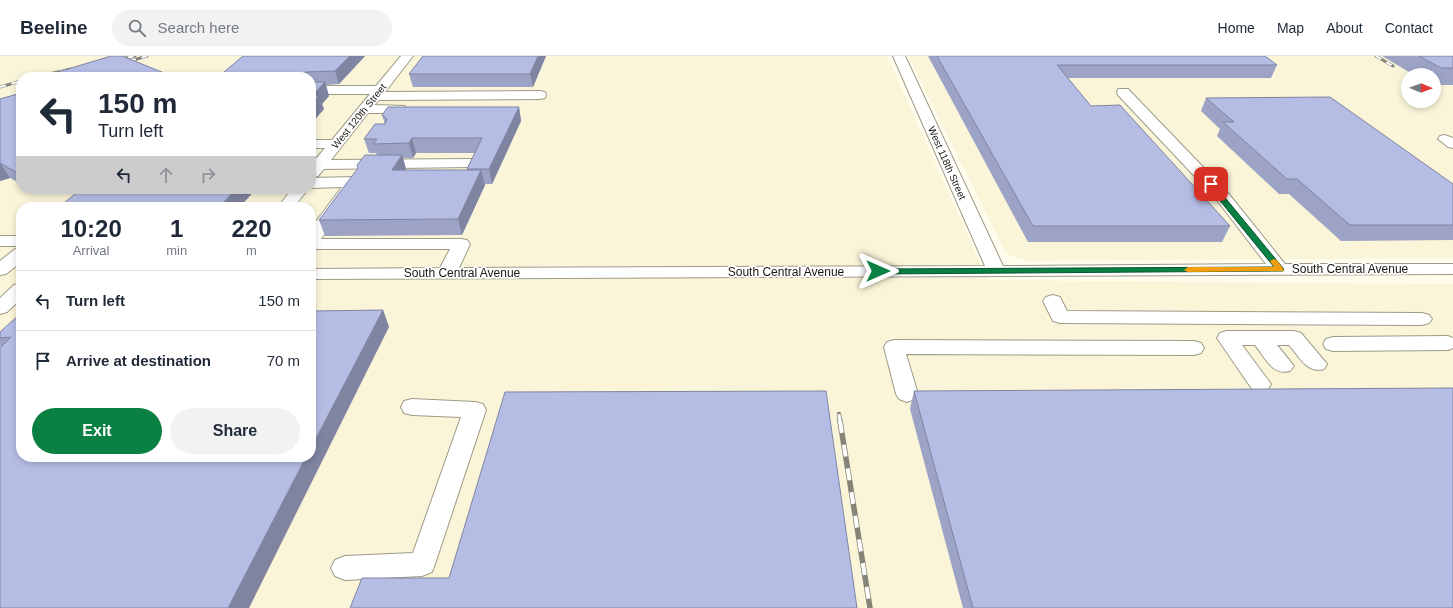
<!DOCTYPE html>
<html lang="en">
<head>
<meta charset="utf-8">
<style>
	body { margin:0; font-family:Helvetica,sans-serif; background:#f2f2f3; color:#1f2937; height:100vh; display:flex; flex-direction:column; font-size:15px; white-space:nowrap }
	* { box-sizing:border-box; margin:0 }
	p { font-size:13px; color:#747a83 }
	.icon { flex:none; width:22px; height:22px; fill:none; stroke:currentColor; stroke-width:2; stroke-linecap:round; stroke-linejoin:round }
	.map { position:relative; flex:1; overflow:hidden }
	.drawer { position:absolute; left:16px; top:146px; width:300px; height:260px; display:flex; flex-direction:column; background:#fff; border-radius:16px; box-shadow:0 2px 6px #0003 }
	.drawer>* { flex:none }
	.hud { position:absolute; left:16px; top:16px; width:300px; height:122px; border-radius:16px; box-shadow:0 2px 6px #0003; background:#fff; color:#1f2937; overflow:hidden }
	.needle { width:26px; rotate:91deg }
	.controls { position:absolute; left:1401px; top:12px; display:grid; gap:8px }
	.controls a { display:grid; place-items:center; width:40px; height:40px; border-radius:50%; background:#fff; box-shadow:0 2px 6px #0003; font-size:20px }
	.pin { position:absolute; display:grid; place-items:center; width:34px; height:34px; color:#fff; margin:-17px; border-radius:8px; box-shadow:0 2px 6px #0006 }
	.me { position:absolute; width:44px; margin:-22px; rotate:90deg; stroke-linejoin:round; filter:drop-shadow(0 0 3px #0008) }
	.turn { display:flex; align-items:center; gap:14px; height:84px; padding:0 16px; font-size:18px }
	.turn .icon { width:52px; height:52px; stroke-width:2.5 }
	.turn b { display:block; font-size:28px; line-height:34px }
	.lanes { display:flex; align-items:center; height:38px; padding:0 16px; background:#0003; justify-content:center; gap:20px; direction:ltr }
	.lanes .off { opacity:.35 }
	.eta { display:flex; justify-content:space-evenly; align-items:center; height:68px; text-align:center }
	.eta b { font-size:24px; font-weight:700; line-height:28px }
	.cta { display:flex; gap:8px; margin-top:auto; padding:8px 16px }
	.cta a { flex:1; height:46px; border-radius:24px; background:#0b8043; color:#fff; font-size:16px; font-weight:700; line-height:46px; text-align:center }
	.cta a+a { background:#f2f2f3; color:#1f2937 }
	ul { padding:0; list-style:none }
	li { display:flex; align-items:center; gap:12px; height:60px; padding:0 16px; border-top:1px solid #e0e1e3 }
	li div { flex:1 }
	li b { display:block; font-size:15px }
	li em { font-style:normal }
	header { display:flex; align-items:center; gap:24px; box-sizing:border-box; height:56px; padding:0 20px; background:#fff; border-bottom:1px solid #e0e1e3 }
	header strong { font-size:19px }
	nav { display:flex; gap:22px; margin-inline-start:auto; font-size:14px }
	.search { width:280px; height:36px; background:#f2f2f3; display:flex; align-items:center; gap:10px; box-sizing:border-box; padding:0 14px; border-radius:22px; color:#747a83; font-size:15px }
	.map>svg:first-child { display:block }
</style>
</head>
<body>
<header>
<strong>Beeline</strong>
<div class="search"><svg class="icon" aria-label="search" viewBox="0 0 24 24"><circle cx="10" cy="10" r="6"/><path d="M15 15l6 6"/></svg>Search here</div>
<nav><a>Home</a><a>Map</a><a>About</a><a>Contact</a></nav>
</header>
<div class="map">
<svg width="1453" height="552" viewBox="0 0 1453 552">
	<rect width="100%" height="100%" fill="#fffceb"/>
	<!-- built -->
	<path fill="#faf5d9" fill-rule="evenodd" d="M0,0H887L988,224L1453,228V552H0ZM21,21H311V133H21ZM21,151H311V401H21Z
		M908,0H1453V202L1027,205L1011,200L1005,195ZM1408,19H1434V45H1408Z"/>
	<g fill="none" stroke-linecap="round" stroke-linejoin="round">
		<!-- minor casing -->
		<g stroke="#9d9a87" stroke-width="2">
			<path id="minor" d="M401,0H413L385,36L540,35L545,36L546,39L545,42L540,43L379,44L374,49L405,50L407,53L405,56L400,57H368L331,104L471,103L476,104L478,107L476,110L471,111L324,113L318,120L311,121V105L315,104L325,92H311V84H332L370,38H311V30H376Z
				M893,0H905L1003,210L1266,208L1216,143L1118,39L1117,36L1118,33H1128L1228,137L1285,208H1453V218L311,223V213L440,212L450,193H311V172L342,131L311,132V122L354,121L359,123L362,126L321,183H461L467,184L470,188L459,212L985,210Z
				M1445,79L1453,82V92L1448,91L1438,83L1440,80Z
				M292,133H308L294,151H278Z
				M0,180H21V190H0Z
				M21,192V206L6,218L0,219V205L15,193Z
				M21,227V243L7,256L0,258V242L14,229Z
				M1053,239L1060,241L1067,255L1422,257L1429,259L1432,263L1429,267L1422,269L1060,267L1053,265L1043,245L1046,241Z
				M1227,275H1294L1301,277L1327,308L1324,313C1307,318 1299,300 1289,289H1277L1294,310L1290,315C1272,320 1265,301 1255,289H1242L1271,328L1268,333L1260,335L1252,333L1217,282L1220,277Z
				M1448,280L1453,282V292L1448,294L1333,295L1326,293L1323,288L1326,283L1333,281Z
				M894,284L1194,285L1201,287L1204,292L1201,297L1194,299L906,298L918,338L915,343L907,346L899,343L896,338L884,291L887,286Z
				M412,343L475,346L483,348L486,354L435,508L432,516L422,520L345,524L335,520L331,512L335,504L345,500L413,497L461,361L412,359L404,357L401,351L404,345Z"/>
		</g>
		<!-- minor -->
		<use href="#minor" fill="#fff" fill-rule="evenodd"/>
		<!-- rail-far2 casing -->
		<g stroke="#868478" stroke-width="3">
			<path id="rail-far2" d="M1376,0L1393,10
				M116,4L135,0
				M130,5L147,0
				M36,21L71,13
				M0,31L21,25"/>
		</g>
		<!-- rail-far1 casing -->
		<g stroke="#868478" stroke-width="4.5">
			<path id="rail-far1" d="M839,358L840,366"/>
		</g>
		<!-- rail casing -->
		<g stroke="#868478" stroke-width="5.5">
			<path id="rail" d="M840,365L870,552"/>
		</g>
		<!-- rail-far2 -->
		<use href="#rail-far2" stroke="#fff" stroke-width="2" stroke-dasharray="6" stroke-linecap="butt"/>
		<!-- rail-far1 -->
		<use href="#rail-far1" stroke="#fff" stroke-width="3" stroke-dasharray="9" stroke-linecap="butt"/>
		<!-- rail -->
		<use href="#rail" stroke="#fff" stroke-width="4" stroke-dasharray="12" stroke-linecap="butt"/>
	</g>
	<!-- wall -->
	<path fill="#9ca3c5" fill-rule="evenodd" d="M365,0L339,28L326,29L329,40L322,48L324,53L311,68V21H218Z
		M546,0L533,31H413L409,18Z
		M928,0H1265L1277,9L1271,22H1068L1091,50L1230,170L1222,186H1028Z
		M1382,0H1453V29H1434V19H1414Z
		M21,37V128L10,122L0,125V43Z
		M1206,42L1453,128V184L1341,185L1289,138H1279L1217,80L1220,73L1201,55Z
		M519,51L521,65L492,128H484L485,129L462,179L325,180L319,164L377,99L376,97H369L364,83L385,68L382,59ZM416,97H475L467,113V114H406V113L403,102H413Z
		M29,133H46L35,137Z
		M383,254L389,271L1,291L0,290V276Z
		M914,335L1453,552H963L910,353Z"/>
	<!-- shaded-wall -->
	<path fill="#7f84a0" d="M350,0H365L339,28L335,15Z
		M538,0H546L533,31L530,18Z
		M325,26L329,40L322,48L324,53L311,68V48L312,40Z
		M519,51L521,65L492,128L489,113Z
		M412,82L416,97L413,102L409,87Z
		M402,99L406,113L397,129L392,114Z
		M0,107L10,122L0,125Z
		M481,114L485,129L462,179L458,163Z
		M33,133H46L35,137Z
		M236,133H256L240,151H219Z
		M383,254L389,271L249,552H228L306,401H311V392Z"/>
	<!-- building -->
	<path fill="#b5bde5" stroke="#7f84a0" d="M111,0H122L174,21H47L45,20Z
		M243,0H350L335,15L305,16V21H218Z
		M423,0H538L530,18H409Z
		M937,0H1265L1277,9H1057L1091,50L1120,49L1230,170H1033Z
		M1419,0H1453V12H1441Z
		M311,26H325L312,40H319L311,48Z
		M21,37V119L0,107V43Z
		M1330,41L1453,128V169H1350L1297,123H1287L1223,66H1234L1206,42Z
		M388,51H519L489,113H467L482,82H412L409,87L373,88L377,83H364L375,68H385L387,63L382,59Z
		M365,99H402L392,114H481L458,163L319,164L358,112L357,109Z
		M81,133H236L219,151H59Z
		M383,254L311,392V255Z
		M21,257V401H306L228,552H0V292L11,281L0,282V276Z
		M1453,332V552H973L914,335Z
		M826,335L857,552H350L362,522H449L505,336Z"/>
	<!-- route -->
	<path fill="#0b8043" stroke="#07532c" d="M1211,126L1213,127L1283,212L1284,214L1283,215L878,218L874,215L878,213L1274,211L1208,130V127Z"/>
	<!-- slow -->
	<path fill="#f59e0b" d="M1274,203C1278,204 1281,210 1284,214L1283,215L1188,216L1184,214L1188,211H1274L1270,205Z"/>
	<g text-anchor="middle" dominant-baseline="central" stroke-width="3.5" stroke-linejoin="round" paint-order="stroke">
		<!-- far-street labels -->
		<g font-size="10" fill="#18160f" stroke="#fff">
			<text transform="translate(359 60) rotate(-51)">West 120th Street</text>
			<text transform="translate(947 107) rotate(66)">West 118th Street</text>
		</g>
		<!-- street labels -->
		<g font-size="12" fill="#18160f" stroke="#fff">
			<text x="1350" y="213">South Central Avenue</text>
			<text x="786" y="216">South Central Avenue</text>
			<text x="462" y="217">South Central Avenue</text>
		</g>
	</g>
</svg>
<div class="controls">
<a><svg class="needle" viewBox="-14 -14 28 28"><path d="M0-13l5 13h-10z" fill="#e53935"/><path d="M0 13l5-13h-10z" fill="#747a83"/></svg></a>
</div>
<div class="pin" style="left:1211px;top:128px;background:#d93025"><svg class="icon" aria-label="arrive" viewBox="0 0 24 24"><path d="M6 21V4h12l-3 4 3 4H6"/></svg></div>
<svg class="me" style="left:878px;top:215px" viewBox="-20 -20 40 40"><path d="M0-17L14 15 0 8-14 15z" fill="#0b8043" stroke="#fff" stroke-width="4"/></svg>
<div class="hud">
<div class="turn"><svg class="icon" aria-label="left" viewBox="0 0 24 24"><path d="M17 20v-9H6M10 6l-5 5 5 5"/></svg><div><b>150 m</b>Turn left</div></div>
<div class="lanes"><svg class="icon" aria-label="left" viewBox="0 0 24 24"><path d="M17 20v-9H6M10 6l-5 5 5 5"/></svg><svg class="icon off" aria-label="ahead" viewBox="0 0 24 24"><path d="M12 20V5M6 11l6-6 6 6"/></svg><svg class="icon off" aria-label="right" viewBox="0 0 24 24"><path d="M7 20v-9h11M14 6l5 5-5 5"/></svg></div>
</div>
<section class="drawer">
<div class="eta">
<div><b>10:20</b><p>Arrival</p></div>
<div><b>1</b><p>min</p></div>
<div><b>220</b><p>m</p></div>
</div>
<ul>
<li><svg class="icon" aria-label="left" viewBox="0 0 24 24"><path d="M17 20v-9H6M10 6l-5 5 5 5"/></svg><div><b>Turn left</b></div><em>150 m</em></li>
<li><svg class="icon" aria-label="arrive" viewBox="0 0 24 24"><path d="M6 21V4h12l-3 4 3 4H6"/></svg><div><b>Arrive at destination</b></div><em>70 m</em></li>
</ul>
<div class="cta"><a>Exit</a><a>Share</a></div>
</section>
</div>
</body>
</html>
